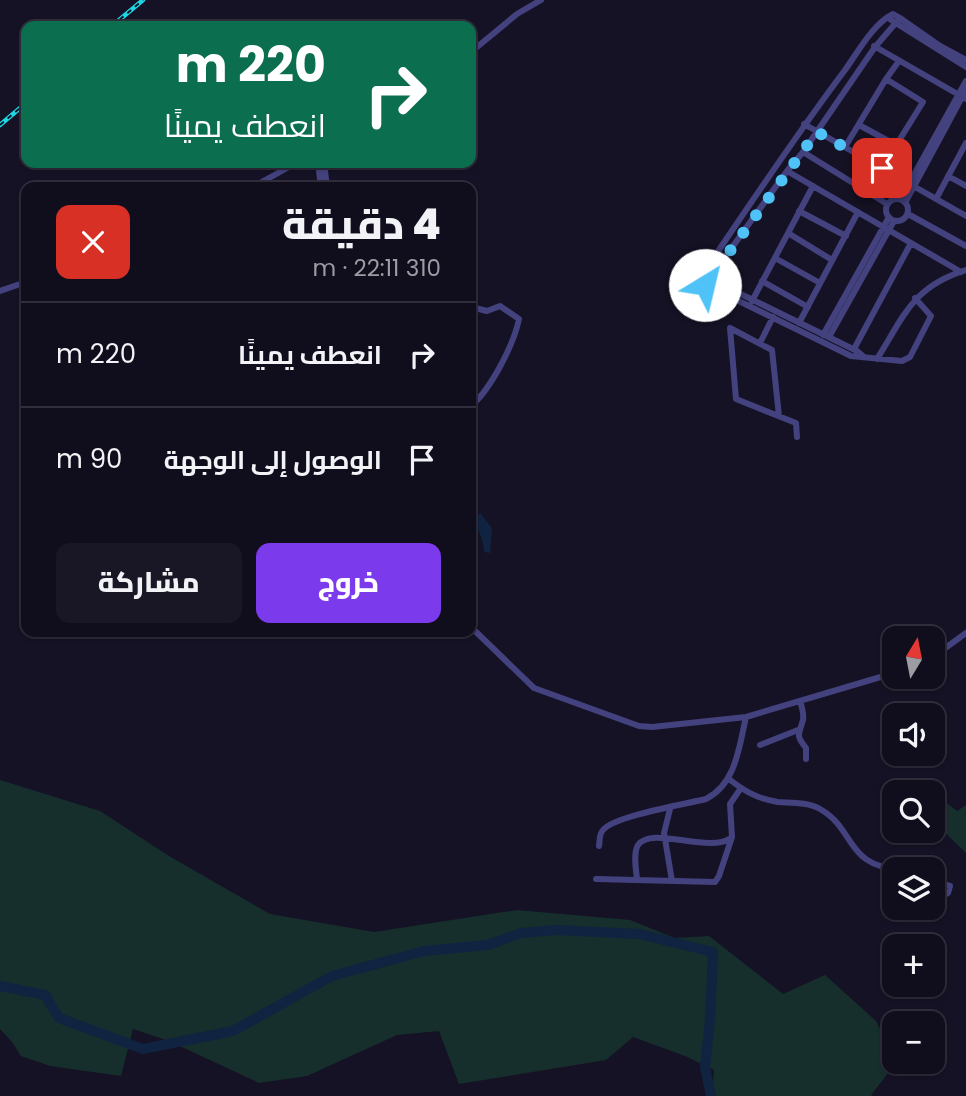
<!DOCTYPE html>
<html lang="ar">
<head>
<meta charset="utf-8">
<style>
	body { margin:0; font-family:Poppins,Cairo,sans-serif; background:#191725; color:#f1f3f6; direction:rtl; height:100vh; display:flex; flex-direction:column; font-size:26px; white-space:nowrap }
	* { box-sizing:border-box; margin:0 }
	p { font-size:23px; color:#9c9ca3 }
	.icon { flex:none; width:38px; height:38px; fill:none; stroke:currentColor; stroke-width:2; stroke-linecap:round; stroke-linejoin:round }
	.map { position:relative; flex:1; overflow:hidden; direction:ltr }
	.drawer { position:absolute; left:21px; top:182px; width:455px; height:455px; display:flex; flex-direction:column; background:#100e1c; border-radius:14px; box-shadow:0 2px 5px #0004,0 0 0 2px #302e3b; direction:rtl }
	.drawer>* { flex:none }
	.hud { position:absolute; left:21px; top:21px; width:455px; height:147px; border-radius:14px; box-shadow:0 2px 5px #0004,0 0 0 2px #302e3b; direction:rtl; background:#0b6e4f; color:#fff; overflow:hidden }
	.needle { width:46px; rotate:10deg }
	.tools { position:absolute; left:882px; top:626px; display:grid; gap:14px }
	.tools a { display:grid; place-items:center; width:63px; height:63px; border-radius:14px; background:#100e1c; box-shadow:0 2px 5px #0004,0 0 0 2px #302e3b; font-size:35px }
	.pin { position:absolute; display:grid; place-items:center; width:60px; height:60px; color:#fff; margin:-30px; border-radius:14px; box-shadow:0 4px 10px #0006 }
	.me { position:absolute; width:77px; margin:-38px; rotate:36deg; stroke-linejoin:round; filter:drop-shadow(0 0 5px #0008) }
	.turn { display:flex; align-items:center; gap:24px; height:147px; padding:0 35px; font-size:32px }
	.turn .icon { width:91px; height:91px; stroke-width:2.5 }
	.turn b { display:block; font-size:49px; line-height:60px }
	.round { display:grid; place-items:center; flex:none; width:74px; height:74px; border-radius:14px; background:#191725 }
	.head { display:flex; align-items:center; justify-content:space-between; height:119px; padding:0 35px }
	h1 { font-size:42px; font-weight:800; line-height:52px }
	.primary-button { display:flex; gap:14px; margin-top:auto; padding:14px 35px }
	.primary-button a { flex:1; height:80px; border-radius:14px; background:#7c3aed; color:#fff; font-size:28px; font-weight:800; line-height:80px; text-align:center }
	.primary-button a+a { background:#191725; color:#f1f3f6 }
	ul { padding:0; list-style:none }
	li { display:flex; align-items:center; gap:21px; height:105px; padding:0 35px; border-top:2px solid #302e3b }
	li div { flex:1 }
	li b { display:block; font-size:26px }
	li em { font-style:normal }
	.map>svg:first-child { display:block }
</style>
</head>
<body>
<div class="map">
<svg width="966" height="1096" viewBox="0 0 966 1096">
	<rect width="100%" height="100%" fill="#151225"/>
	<!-- green -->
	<path fill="#162f2d" d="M0,780L100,811L169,856L270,914L374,932L517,910L630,920L675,938L709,936L783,994L825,975L876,1021L896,1063L871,1095L873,1096H712L714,1070L685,1056L633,1037L606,1060L459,1084L439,1031L397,1035L307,1076L259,1083L169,1041L133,1029L121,1076L50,1066L21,1056L12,1042L0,1029Z
		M942,799L957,811L966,805V853L933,821V807Z"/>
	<!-- water -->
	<path fill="#102340" d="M480,513L492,528L490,553L484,552C484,539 476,529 475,518Z"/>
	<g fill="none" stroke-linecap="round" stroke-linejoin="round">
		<!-- river -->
		<path stroke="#102340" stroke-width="10" d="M0,986L45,995L59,1018L143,1049L233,1031L332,976L424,951L488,945L521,933L556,930L639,934L713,952L710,1020L705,1067L711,1096"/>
		<!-- minor -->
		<path stroke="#43427f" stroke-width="6" d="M891,20L966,67
			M874,46L966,99
			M471,52L517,14L541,0
			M804,124L966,216
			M859,125L896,145
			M845,147L886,79L899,61
			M803,152L887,204
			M318,163L321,187
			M324,163L327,187
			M882,168L923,102L886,79
			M787,171L961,272
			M948,176L966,186
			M253,187L296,163
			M901,198L966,81
			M886 210a11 11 0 1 1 22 0a11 11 0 1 1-22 0Z
			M936,199L966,143
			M906,201L966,90
			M799,211L846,236
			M908,214L966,246
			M788,233L832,260
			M775,258L820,283
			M706,277L857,351L863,356
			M762,281L808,307
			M705,285L787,171L803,152L875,47L900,18
			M0,291L26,282
			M915,298L931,316L910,357L902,361L851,356L698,281C746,210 793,139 845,70C858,52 873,24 893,14L900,18L940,46L966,60
			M752,301L813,186
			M471,307L487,311L500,306L519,319C514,344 491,389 471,406
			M799,323L858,212
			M823,335L889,217
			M829,337L894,221
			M760,343L773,317
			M854,349L911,243
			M877,359C904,316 913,286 966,270
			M779,416L772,350L730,328L736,399L796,423L797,437
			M471,627L534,688L639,726L652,727L746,717L894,673
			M933,657L966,633
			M800,701C802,707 804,714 803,720C799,735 795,734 806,748V759
			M760,745L798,730
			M729,779C744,791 758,799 778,802C791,803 808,802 820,809C857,830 844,867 904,870
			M670,809L664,833L672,881
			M599,846C600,840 599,834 603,830C614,816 686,804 706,799C736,784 739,747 746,717
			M596,879L715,882L719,876L732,837L730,804L741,788
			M637,879C636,870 633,853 638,845C652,825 708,854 731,838
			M933,881L950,886L948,893L943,896L933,893"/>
		<!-- rail casing -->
		<g stroke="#1cd8e5" stroke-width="4.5">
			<path id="rail" d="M112,26L143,0
				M0,125L26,103"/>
		</g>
		<!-- rail -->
		<use href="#rail" stroke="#151225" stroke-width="2" stroke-dasharray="5" stroke-linecap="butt"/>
	</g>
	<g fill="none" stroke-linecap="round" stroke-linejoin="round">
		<!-- route -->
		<path stroke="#4fc3f7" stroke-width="12" stroke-dasharray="0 21.6" d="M705,285L817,132L882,168"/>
	</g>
</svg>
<div class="tools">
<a><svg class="needle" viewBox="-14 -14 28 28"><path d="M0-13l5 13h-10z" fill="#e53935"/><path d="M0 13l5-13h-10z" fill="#9c9ca3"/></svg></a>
<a><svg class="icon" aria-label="sound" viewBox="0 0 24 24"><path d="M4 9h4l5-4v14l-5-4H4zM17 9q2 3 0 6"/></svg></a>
<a><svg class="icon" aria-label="search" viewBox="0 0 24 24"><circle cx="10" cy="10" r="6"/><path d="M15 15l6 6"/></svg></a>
<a><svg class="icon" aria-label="layers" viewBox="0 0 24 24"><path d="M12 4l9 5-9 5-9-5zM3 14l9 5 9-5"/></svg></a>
<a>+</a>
<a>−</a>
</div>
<div class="pin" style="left:882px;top:168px;background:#d93025"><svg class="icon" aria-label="arrive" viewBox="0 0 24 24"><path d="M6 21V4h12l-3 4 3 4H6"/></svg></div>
<svg class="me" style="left:705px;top:285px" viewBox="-20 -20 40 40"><circle r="19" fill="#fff"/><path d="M0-13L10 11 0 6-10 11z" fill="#4fc3f7"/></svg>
<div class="hud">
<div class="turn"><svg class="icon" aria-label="right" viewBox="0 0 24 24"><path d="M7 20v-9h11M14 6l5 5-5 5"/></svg><div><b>220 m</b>انعطف يمينًا</div></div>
</div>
<section class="drawer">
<div class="head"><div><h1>4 دقيقة</h1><p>310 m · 22:11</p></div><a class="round" style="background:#d93025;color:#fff"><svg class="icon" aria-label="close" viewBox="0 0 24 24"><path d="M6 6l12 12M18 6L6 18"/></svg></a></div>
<ul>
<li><svg class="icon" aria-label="right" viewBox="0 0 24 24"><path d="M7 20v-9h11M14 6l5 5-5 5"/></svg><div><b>انعطف يمينًا</b></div><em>220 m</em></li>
<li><svg class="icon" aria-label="arrive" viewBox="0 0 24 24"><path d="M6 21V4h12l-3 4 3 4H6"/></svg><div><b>الوصول إلى الوجهة</b></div><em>90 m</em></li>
</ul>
<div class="primary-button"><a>خروج</a><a>مشاركة</a></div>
</section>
</div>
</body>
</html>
